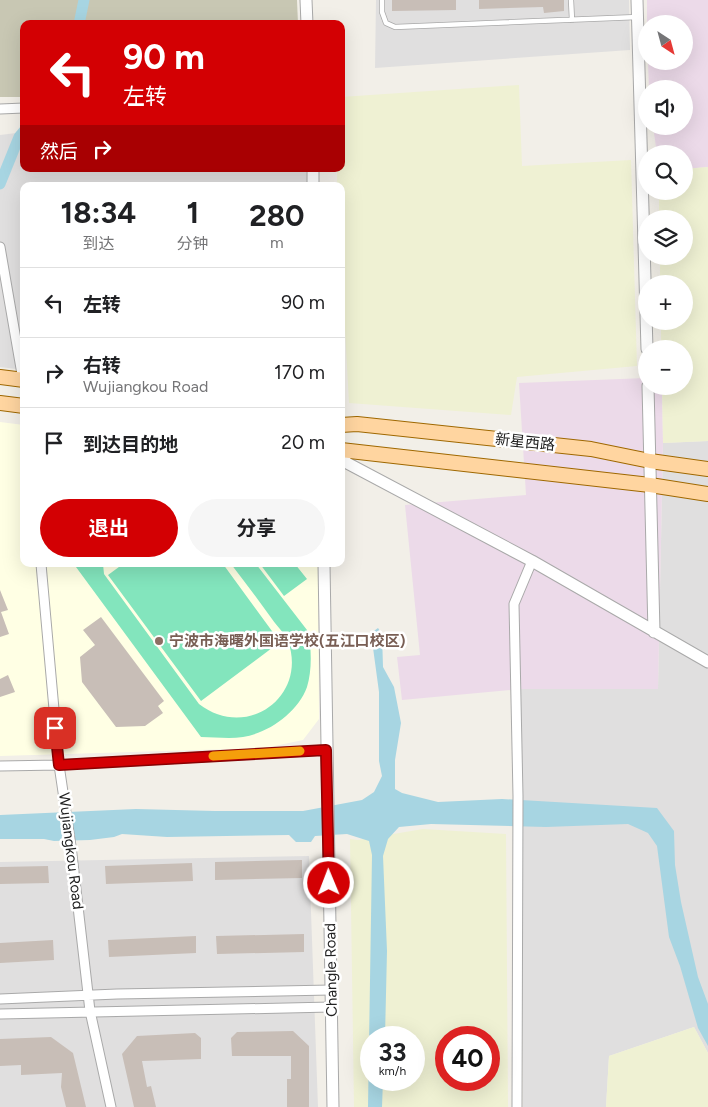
<!DOCTYPE html>
<html lang="zh">
<head>
<meta charset="utf-8">
<style>
	body { margin:0; font-family:Figtree,"Noto Sans SC",sans-serif; background:#f6f6f6; color:#202124; height:100vh; display:flex; flex-direction:column; font-size:19px; white-space:nowrap }
	* { box-sizing:border-box; margin:0 }
	p { font-size:16px; color:#757577 }
	.icon { flex:none; width:28px; height:28px; fill:none; stroke:currentColor; stroke-width:2; stroke-linecap:round; stroke-linejoin:round }
	.map { position:relative; flex:1; overflow:hidden }
	.drawer { position:absolute; left:20px; top:182px; width:325px; height:385px; display:flex; flex-direction:column; background:#fff; border-radius:10px; box-shadow:0 5px 20px #0002 }
	.drawer>* { flex:none }
	.hud { position:absolute; left:20px; top:20px; width:325px; height:152px; border-radius:10px; box-shadow:0 5px 20px #0002; background:#d30003; color:#fff; overflow:hidden }
	.needle { width:32px; rotate:144deg }
	.controls { position:absolute; left:638px; top:15px; display:grid; gap:10px }
	.controls a { display:grid; place-items:center; width:55px; height:55px; border-radius:50%; background:#fff; box-shadow:0 5px 20px #0002; font-size:25px }
	.speed { position:absolute; left:360px; top:1026px; display:flex; gap:10px; font-size:25px; font-weight:700; text-align:center }
	.speed>* { display:grid; place-content:center; width:65px; height:65px; border-radius:50%; background:#fff; box-shadow:0 5px 20px #0002; line-height:1 }
	.speed small { font-size:12px; font-weight:400 }
	.speed .limit { border:8px solid #d22; background:#fff; color:#111 }
	.pin { position:absolute; display:grid; place-items:center; width:42px; height:42px; color:#fff; margin:-21px; border-radius:10px; box-shadow:0 2px 8px #0006 }
	.me { position:absolute; width:55px; margin:-28px; rotate:359deg; stroke-linejoin:round; filter:drop-shadow(0 0 4px #0008) }
	.turn { display:flex; align-items:center; gap:18px; height:105px; padding:0 20px; font-size:22px }
	.turn .icon { width:65px; height:65px; stroke-width:2.5 }
	.turn b { display:block; font-size:35px; line-height:42px }
	.then { display:flex; align-items:center; height:48px; padding:0 20px; background:#0003; gap:10px; font-size:19px }
	.eta { display:flex; justify-content:space-evenly; align-items:center; height:85px; text-align:center }
	.eta b { font-size:30px; font-weight:700; line-height:35px }
	.button { display:flex; gap:10px; margin-top:auto; padding:10px 20px }
	.button a { flex:1; height:58px; border-radius:30px; background:#d30003; color:#fff; font-size:20px; font-weight:700; line-height:58px; text-align:center }
	.button a+a { background:#f6f6f6; color:#202124 }
	ul { padding:0; list-style:none }
	li { display:flex; align-items:center; gap:15px; height:70px; padding:0 20px; border-top:1px solid #e0e0e0 }
	li div { flex:1 }
	li b { display:block; font-size:19px }
	li em { font-style:normal }
	.map>svg:first-child { display:block }
</style>
</head>
<body>
<div class="map">
<svg width="708" height="1107" viewBox="0 0 708 1107">
	<rect width="100%" height="100%" fill="#f2efe8"/>
	<!-- residential -->
	<path fill="#e0dfdf" d="M376,0H629L630,50L375,68Z
		M24,132V169H306L307,186H24V370L0,367V135Z
		M708,441V1053L694,1027L609,1056L606,1107H523L521,689H658L663,443Z
		M309,856L318,1107H0V862Z"/>
	<!-- industrial -->
	<path fill="#ecdae9" d="M647,0H708V167L684,169V154H657L653,126H684V89H649L648,61H684V24H647Z
		M646,378V386H662L663,443L658,689H521L402,700L397,657L420,655L405,505L526,495L519,383Z"/>
	<!-- education -->
	<path fill="#ffffe4" d="M0,422L24,425V564H318L319,719L303,740L265,748L0,756Z"/>
	<!-- construction -->
	<path fill="#c8c7b3" d="M0,0H297L298,24H24V97H0Z"/>
	<!-- farmland -->
	<path fill="#eff1d3" fill-rule="evenodd" d="M519,85L522,166L631,160L637,366L517,377L511,415L349,403L341,256V186H337V169H341V97Z
		M708,167V441L663,443L662,386H684V349H661V321H684V284H660V256H684V219H659V191H684V169Z
		M423,829L506,834L508,1107H354L350,839L358,840ZM371,1038H414V1080H371ZM446,1038H489V1080H446Z
		M694,1027L708,1053V1107H606L609,1056Z"/>
	<!-- pitch -->
	<path fill="#83e5bd" d="M80,564H103L104,574L199,704C247,741 308,696 288,641C285,634 277,626 272,619C259,601 245,582 231,564H256L307,630C312,646 312,671 307,687C298,712 269,733 243,737C229,739 215,737 201,737L76,567Z
		M123,564H223L280,642L201,701L108,575Z
		M260,564H295L307,579L284,596Z"/>
	<!-- water -->
	<path fill="#a7d5e2" d="M378,628L382,634L383,667L394,687L401,723L395,760V789L402,793L438,802L502,799L657,808L674,831L675,865L681,902L698,977L708,1004V1046L698,1028L680,966L669,937L657,846L648,833L628,824L546,827L431,824L399,827L388,839L383,856L387,951L385,1037L371,1038V1080H383L382,1107H368L372,855L369,841L347,834L315,836L311,842H296L289,835L167,837L122,834L114,837L90,840L54,841L44,839H0V815L136,809L215,811H303L362,800L374,792L382,776L379,761V692L371,633Z"/>
	<g fill="none" stroke-linecap="round" stroke-linejoin="round">
		<!-- canal -->
		<path stroke="#a7d5e2" stroke-width="11" d="M79,24L84,0
			M0,184L19,137L24,131"/>
	</g>
	<!-- building -->
	<path fill="#c8beb7" d="M392,0H456V10L392,11Z
		M479,0H564V11L544,13L543,7L479,9Z
		M0,590L8,610L1,612L9,634L0,637Z
		M101,617L164,701L158,706L163,713L145,726L116,727L82,682L80,657L95,645L83,630Z
		M8,675L15,692L0,697V679Z
		M302,860V878L215,880V862Z
		M192,863L193,881L106,884L105,866Z
		M48,866L49,883L0,884V867Z
		M304,934V952L217,954L216,936Z
		M196,936V953L109,957L108,940Z
		M53,940L54,960L0,963V943Z
		M293,1031L309,1046V1107H287V1079H291V1056H232L231,1038L237,1032Z
		M195,1033L201,1038V1059L142,1061L147,1087L151,1086L156,1107H134L122,1054L137,1036Z
		M51,1037L73,1053L86,1107H66L61,1087L62,1073L21,1075V1065L0,1066V1039Z"/>
	<g fill="none" stroke-linecap="round" stroke-linejoin="round">
		<!-- service casing -->
		<g stroke="#a9a9a9" stroke-width="6">
			<path id="service" d="M382,0V12L386,23L395,27L638,17
				M571,0L572,20"/>
		</g>
		<!-- minor casing -->
		<g stroke="#a9a9a9" stroke-width="11">
			<path id="minor" d="M0,109L24,108
				M0,247L23,380
				M41,564L59,765L71,846L90,1011L111,1107
				M0,766L59,765L326,750
				M0,999L117,994L331,990
				M0,1014L331,1007
				M517,1107L518,796L514,604L532,561"/>
		</g>
		<!-- tertiary casing -->
		<g stroke="#a9a9a9" stroke-width="13">
			<path id="tertiary" d="M306,0L307,24
				M637,0L647,349
				M313,169V186
				M648,386L654,632
				M341,455L347,463L532,561L708,662
				M324,564L333,1107"/>
		</g>
		<!-- primary casing -->
		<g stroke="#9f6800" stroke-width="16">
			<path id="primary" d="M0,377L24,380
				M0,403L24,406
				M341,425L357,424L591,449L650,461L708,469
				M341,450L650,485L708,494"/>
		</g>
		<!-- service -->
		<use href="#service" stroke="#fff" stroke-width="4.5"/>
		<!-- minor -->
		<use href="#minor" stroke="#fff" stroke-width="9"/>
		<!-- tertiary -->
		<use href="#tertiary" stroke="#fff" stroke-width="11"/>
		<!-- primary -->
		<use href="#primary" stroke="#ffd5a0" stroke-width="14"/>
	</g>
	<g fill="none" stroke-linecap="round" stroke-linejoin="round">
		<!-- route casing -->
		<g stroke="#890002" stroke-width="12">
			<path id="route" d="M55,728L59,765L326,750L329,883"/>
		</g>
		<!-- route -->
		<use href="#route" stroke="#d30003" stroke-width="9"/>
		<!-- slow -->
		<path stroke="#f59e0b" stroke-width="9" d="M213,756L300,751"/>
	</g>
	<!-- markers -->
	<circle fill="#8d6e63" stroke="#fff" stroke-width="2" cx="159" cy="641" r="5"/>
	<g text-anchor="middle" dominant-baseline="central" stroke-width="5" stroke-linejoin="round" paint-order="stroke">
		<!-- street labels -->
		<g font-size="15" fill="#222" stroke="#fff">
			<text transform="translate(525 442) rotate(6)">新星西路</text>
			<text transform="translate(71 851) rotate(83)">Wujiangkou Road</text>
			<text transform="translate(331 970) rotate(-91)">Changle Road</text>
		</g>
		<!-- education labels -->
		<g font-size="15" font-weight="bold" fill="#785e54" stroke="#fff" text-anchor="start">
			<text x="169" y="641">宁波市海曙外国语学校(五江口校区)</text>
		</g>
	</g>
</svg>
<div class="controls">
<a><svg class="needle" viewBox="-14 -14 28 28"><path d="M0-13l5 13h-10z" fill="#e53935"/><path d="M0 13l5-13h-10z" fill="#757577"/></svg></a>
<a><svg class="icon" aria-label="sound" viewBox="0 0 24 24"><path d="M4 9h4l5-4v14l-5-4H4zM17 9q2 3 0 6"/></svg></a>
<a><svg class="icon" aria-label="search" viewBox="0 0 24 24"><circle cx="10" cy="10" r="6"/><path d="M15 15l6 6"/></svg></a>
<a><svg class="icon" aria-label="layers" viewBox="0 0 24 24"><path d="M12 4l9 5-9 5-9-5zM3 14l9 5 9-5"/></svg></a>
<a>+</a>
<a>−</a>
</div>
<div class="speed"><div>33<small>km/h</small></div><div class="limit">40</div></div>
<div class="pin" style="left:55px;top:728px;background:#d93025"><svg class="icon" aria-label="arrive" viewBox="0 0 24 24"><path d="M6 21V4h12l-3 4 3 4H6"/></svg></div>
<svg class="me" style="left:329px;top:883px" viewBox="-20 -20 40 40"><circle r="17" fill="#d30003" stroke="#fff" stroke-width="3"/><path d="M0-11L8 9 0 5-8 9z" fill="#fff"/></svg>
<div class="hud">
<div class="turn"><svg class="icon" aria-label="left" viewBox="0 0 24 24"><path d="M17 20v-9H6M10 6l-5 5 5 5"/></svg><div><b>90 m</b>左转</div></div>
<div class="then">然后<svg class="icon" aria-label="right" viewBox="0 0 24 24"><path d="M7 20v-9h11M14 6l5 5-5 5"/></svg></div>
</div>
<section class="drawer">
<div class="eta">
<div><b>18:34</b><p>到达</p></div>
<div><b>1</b><p>分钟</p></div>
<div><b>280</b><p>m</p></div>
</div>
<ul>
<li><svg class="icon" aria-label="left" viewBox="0 0 24 24"><path d="M17 20v-9H6M10 6l-5 5 5 5"/></svg><div><b>左转</b></div><em>90 m</em></li>
<li><svg class="icon" aria-label="right" viewBox="0 0 24 24"><path d="M7 20v-9h11M14 6l5 5-5 5"/></svg><div><b>右转</b><p>Wujiangkou Road</p></div><em>170 m</em></li>
<li><svg class="icon" aria-label="arrive" viewBox="0 0 24 24"><path d="M6 21V4h12l-3 4 3 4H6"/></svg><div><b>到达目的地</b></div><em>20 m</em></li>
</ul>
<div class="button"><a>退出</a><a>分享</a></div>
</section>
</div>
</body>
</html>
